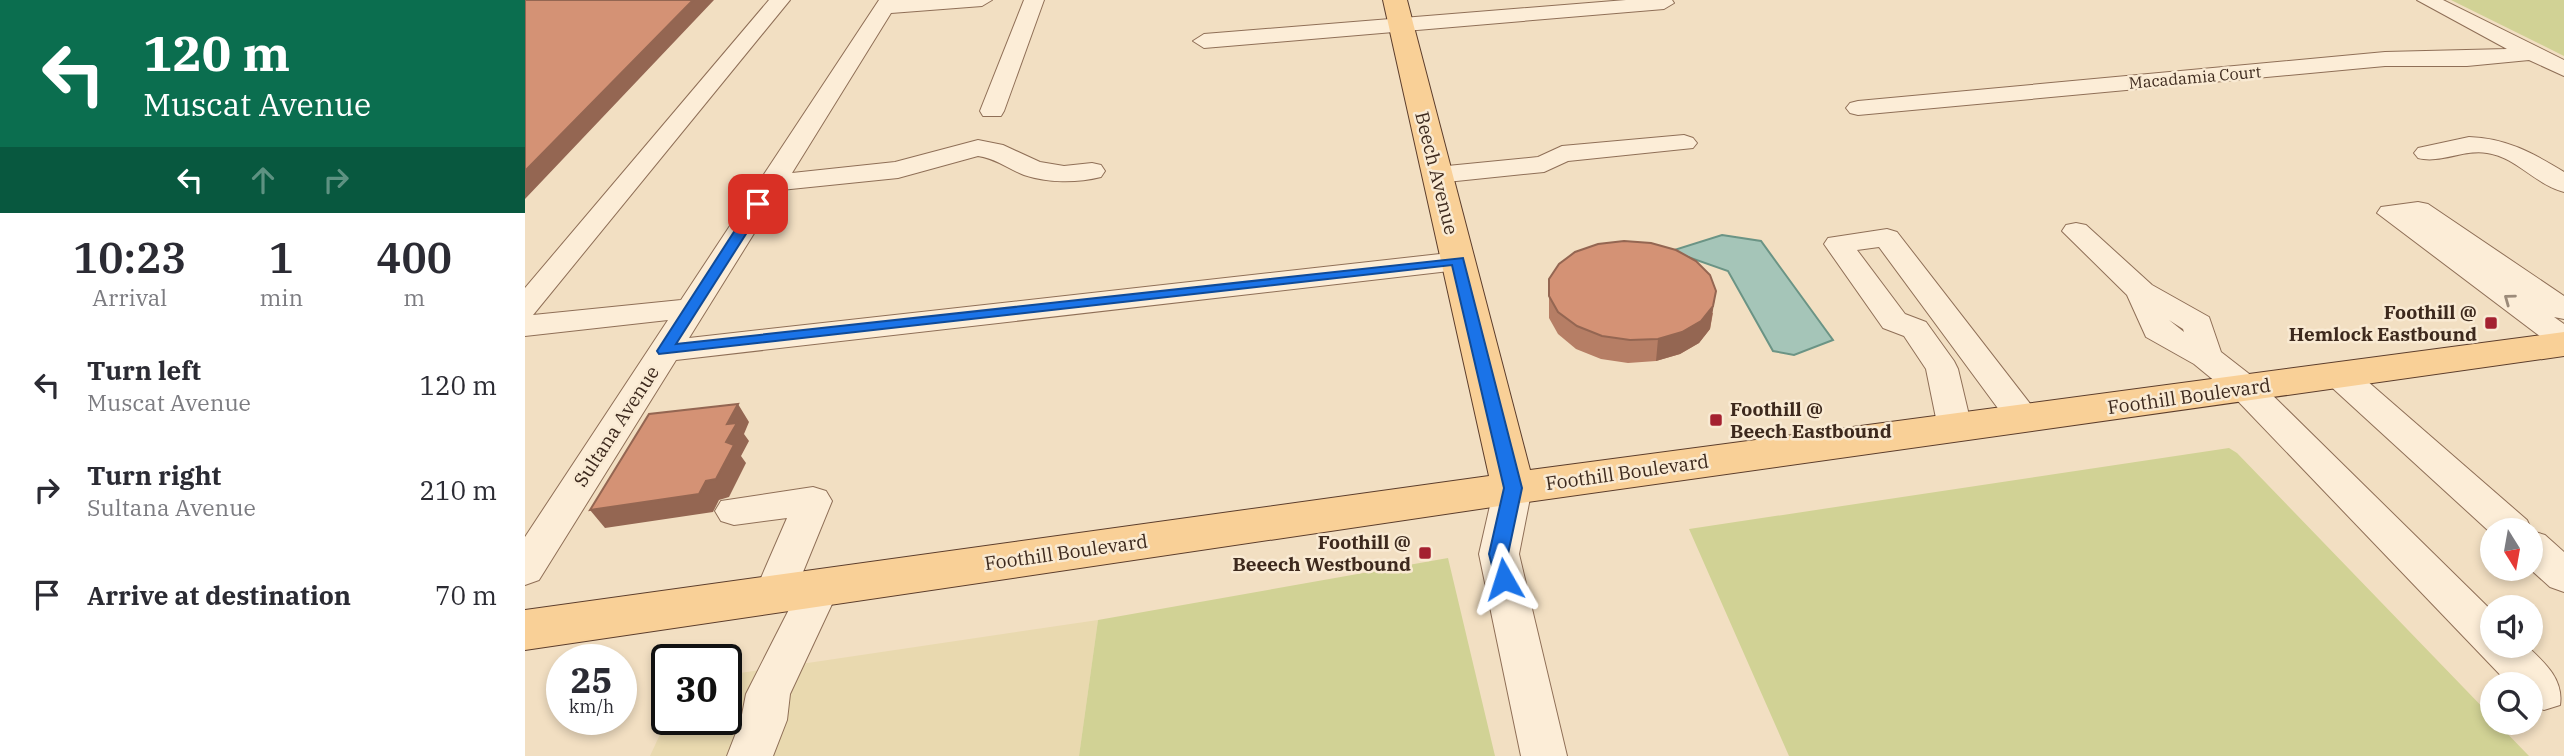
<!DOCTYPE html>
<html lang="en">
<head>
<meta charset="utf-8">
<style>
	body { margin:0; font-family:"IBM Plex Serif",serif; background:#f2f2f3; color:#2b2b33; height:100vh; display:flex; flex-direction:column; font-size:26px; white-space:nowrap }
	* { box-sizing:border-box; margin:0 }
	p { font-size:23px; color:#7c7c81 }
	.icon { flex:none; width:38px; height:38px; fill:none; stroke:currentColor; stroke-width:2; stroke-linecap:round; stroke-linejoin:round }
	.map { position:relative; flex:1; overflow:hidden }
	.details { display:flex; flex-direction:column; background:#fff; width:525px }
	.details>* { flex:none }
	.top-card { background:#0b6e4f; color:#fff; overflow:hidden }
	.needle { width:46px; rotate:169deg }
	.tools { position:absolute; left:1955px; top:518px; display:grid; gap:14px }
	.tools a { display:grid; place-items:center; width:63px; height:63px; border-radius:50%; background:#fff; box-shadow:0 4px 10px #0003; font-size:35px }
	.speed { position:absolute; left:21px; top:644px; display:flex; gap:14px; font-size:35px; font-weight:700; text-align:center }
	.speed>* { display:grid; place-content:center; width:91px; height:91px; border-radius:50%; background:#fff; box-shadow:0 4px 10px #0003; line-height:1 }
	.speed small { font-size:18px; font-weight:400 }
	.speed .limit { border:4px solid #111; border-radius:10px; background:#fff; color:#111 }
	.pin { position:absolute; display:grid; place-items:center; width:60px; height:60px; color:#fff; margin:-30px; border-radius:14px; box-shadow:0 4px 10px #0006 }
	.me { position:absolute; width:77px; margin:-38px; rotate:354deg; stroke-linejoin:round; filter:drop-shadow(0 0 5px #0008) }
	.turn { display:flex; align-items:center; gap:24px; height:147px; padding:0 28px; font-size:32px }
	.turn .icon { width:91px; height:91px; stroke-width:2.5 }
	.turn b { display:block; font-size:49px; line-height:60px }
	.lanes { display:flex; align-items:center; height:66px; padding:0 28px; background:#0003; justify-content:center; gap:35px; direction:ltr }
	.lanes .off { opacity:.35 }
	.eta { display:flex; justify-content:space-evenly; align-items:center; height:119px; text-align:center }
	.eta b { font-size:42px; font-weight:600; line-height:49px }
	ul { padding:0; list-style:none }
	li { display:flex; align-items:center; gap:21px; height:105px; padding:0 28px }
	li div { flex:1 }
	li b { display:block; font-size:26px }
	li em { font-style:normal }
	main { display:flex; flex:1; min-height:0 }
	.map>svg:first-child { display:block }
</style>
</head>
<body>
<main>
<section class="details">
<div class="top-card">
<div class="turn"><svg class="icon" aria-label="left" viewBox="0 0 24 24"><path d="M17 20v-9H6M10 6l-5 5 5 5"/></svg><div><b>120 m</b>Muscat Avenue</div></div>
<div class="lanes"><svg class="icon" aria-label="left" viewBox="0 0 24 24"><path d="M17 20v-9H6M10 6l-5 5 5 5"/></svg><svg class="icon off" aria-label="ahead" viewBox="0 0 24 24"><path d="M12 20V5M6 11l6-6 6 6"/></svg><svg class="icon off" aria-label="right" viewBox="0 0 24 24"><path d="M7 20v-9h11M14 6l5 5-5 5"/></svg></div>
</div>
<div class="eta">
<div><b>10:23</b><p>Arrival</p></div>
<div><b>1</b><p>min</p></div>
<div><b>400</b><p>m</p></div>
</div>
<ul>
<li><svg class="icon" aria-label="left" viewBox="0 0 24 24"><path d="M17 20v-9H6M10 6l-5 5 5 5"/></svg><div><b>Turn left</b><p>Muscat Avenue</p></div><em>120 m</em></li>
<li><svg class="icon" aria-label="right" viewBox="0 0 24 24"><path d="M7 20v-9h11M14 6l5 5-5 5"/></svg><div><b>Turn right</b><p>Sultana Avenue</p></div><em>210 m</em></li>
<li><svg class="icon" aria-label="arrive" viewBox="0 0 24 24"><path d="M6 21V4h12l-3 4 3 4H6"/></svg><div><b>Arrive at destination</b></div><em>70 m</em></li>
</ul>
</section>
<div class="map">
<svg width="2039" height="756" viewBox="0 0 2039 756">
	<rect width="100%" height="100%" fill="#f2dfc2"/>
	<!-- farmland -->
	<path fill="#e9d9af" d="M573,620L554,756H125L142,719H201V675Z"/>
	<!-- green -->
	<path fill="#d1d295" d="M1926,0H2039V56Z
		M1704,448L1712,453L1967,717V723H1972L2004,756H1264L1164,529Z
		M923,558L970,756H554L573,620Z"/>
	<!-- water -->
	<path fill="#a5c5b8" stroke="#6b9485" stroke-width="2" d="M1197,235L1236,241L1308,340L1269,355L1248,351L1203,271L1146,251Z"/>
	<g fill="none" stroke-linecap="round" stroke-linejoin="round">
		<!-- minor casing -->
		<g stroke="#8f6f57" stroke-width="2">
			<path id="minor" d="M244,0H265L8,315L156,300L354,0H467L457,6L366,13L267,173L370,162L453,140L478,145L515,162L539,166L567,163L576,165L580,171L576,177C552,183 523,183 499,175C483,169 470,158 453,156L373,178L256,190L164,338L933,252L943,255L948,261L943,267L933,270L151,360L14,580L0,585V537L143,320L0,336V288Z
				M499,0H519L479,111L476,116H458L455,111Z
				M1101,0H1147L1149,3L1139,9L679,48L668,41L679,34Z
				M1892,0H1918L2039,60V76L2004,60L1942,66H1860L1333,115L1325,113L1321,108L1325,103L1333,101L1860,52L1982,49Z
				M1159,135L1168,138L1172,143L1168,148L1043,161L1019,172L912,183L903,181L899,175L903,169L912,167L1013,157L1037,146Z
				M1944,137C1981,138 2008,153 2039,172V192C2011,185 1991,157 1962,153C1939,149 1915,164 1893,158L1889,153L1893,148Z
				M1893,202L1903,204L2039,296V319L2029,317L2039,324V349L2028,346L1852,213L1856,207Z
				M1551,223L1561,225L1627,285L1684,317L1696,352L1732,380L1967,611V646H2002C2019,662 2039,679 2035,705L2019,710L2006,705V684H1984L1708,396L1669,364L1621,337L1602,295L1537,231L1541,225ZM1644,320L1658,329L1659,332Z
				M1362,229L1372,232L1510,410L1515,418L1510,426L1498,430L1486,426L1354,247L1332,250L1380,314L1401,322L1429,361L1433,369L1447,428L1442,437L1430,440L1418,437L1413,428L1401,369L1379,336L1358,328L1299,244L1303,238Z
				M1814,364L1826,367L2002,520L2007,531L2020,535L2039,552V592L2025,587L2005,569L2006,530H1967V534L1802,383L1797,375L1802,367Z
				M988,474L1001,478L1007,488L994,554L1042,756H996L954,554L969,488L975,478Z
				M288,487L301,491L307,501L269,594L263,606L249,610L235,606L229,594L262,518L209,525L196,521L190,511L196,501Z
				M295,571L309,576L315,587L265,694L262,720L248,756H202L216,720L221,694L281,576Z"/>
		</g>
		<!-- major casing -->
		<g stroke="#5c3d2c" stroke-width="2">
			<path id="major" d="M858,0H882L1005,470L2039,332V356L988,504L0,650V610L964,476Z"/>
		</g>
		<!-- minor -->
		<use href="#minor" fill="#fcedd7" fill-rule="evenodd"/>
		<!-- major -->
		<use href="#major" fill="#f9d097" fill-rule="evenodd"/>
	</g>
	<!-- wall -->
	<path fill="#b67e65" d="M1024,279L1188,313L1185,329L1174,343L1155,354L1131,361L1103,363L1076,359L1051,349L1033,334L1024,318Z"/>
	<!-- shaded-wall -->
	<path fill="#946652" d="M168,0H189L0,199V171Z
		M1191,291L1185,329L1174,343L1155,354L1131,361L1133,339Z
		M213,404L224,422L219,434L224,441L216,456L221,463L204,497L194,500L188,512L80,528L65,510L201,442L202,424Z"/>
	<!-- building -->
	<path fill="#d49275" stroke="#946652" stroke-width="2" d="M0,0H168L0,171Z
		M1099,241L1126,243L1151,250L1171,261L1185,275L1191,291L1188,306L1176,321L1157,332L1133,339L1105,340L1077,336L1052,326L1033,312L1024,296V279L1034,264L1050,252L1073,244Z
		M213,404L202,424L212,423L201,442L209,445L191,479L181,481L174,494L65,510L124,414Z"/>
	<!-- one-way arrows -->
	<defs><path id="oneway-chevron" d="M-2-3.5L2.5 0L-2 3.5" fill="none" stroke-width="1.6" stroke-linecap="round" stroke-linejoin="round" transform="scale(1.75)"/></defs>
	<use stroke="#9c8b7a" href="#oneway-chevron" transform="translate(1984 299) rotate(-144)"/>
	<!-- route -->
	<path fill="#1a73e8" stroke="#114b97" stroke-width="2" d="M233,200L240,204L151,344L938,258L997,488L983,554L989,579L986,585H972L964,554L979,488L927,265L134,354L132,351L227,204Z"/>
	<!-- markers -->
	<g fill="#a42130" stroke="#f9ead3" stroke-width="2.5">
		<rect x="1959" y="316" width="14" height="14" rx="3.5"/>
		<rect x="1184" y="413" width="14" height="14" rx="3.5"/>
		<rect x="893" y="546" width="14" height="14" rx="3.5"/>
	</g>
	<g text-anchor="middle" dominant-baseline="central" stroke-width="5" stroke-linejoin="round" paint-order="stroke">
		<!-- far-street labels -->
		<g font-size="16" fill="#3d291d" stroke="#f9ead3">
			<text transform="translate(1670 77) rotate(-5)">Macadamia Court</text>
		</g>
		<!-- street labels -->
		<g font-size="19" fill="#3d291d" stroke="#f9ead3">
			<text transform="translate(912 173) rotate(76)">Beech Avenue</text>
			<text transform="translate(1664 396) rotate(-8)">Foothill Boulevard</text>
			<text transform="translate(91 426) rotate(-57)">Sultana Avenue</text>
			<text transform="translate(1102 472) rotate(-8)">Foothill Boulevard</text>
			<text transform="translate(541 552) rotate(-8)">Foothill Boulevard</text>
		</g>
		<!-- poi labels -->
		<g font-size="19" font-weight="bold" fill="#3d291d" stroke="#f9ead3" text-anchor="end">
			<text x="1952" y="312">Foothill @<tspan x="1952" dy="22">Hemlock Eastbound</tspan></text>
			<text x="1205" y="409" text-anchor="start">Foothill @<tspan x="1205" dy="22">Beech Eastbound</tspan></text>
			<text x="886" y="542">Foothill @<tspan x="886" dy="22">Beeech Westbound</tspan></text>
		</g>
	</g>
</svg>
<div class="tools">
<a><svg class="needle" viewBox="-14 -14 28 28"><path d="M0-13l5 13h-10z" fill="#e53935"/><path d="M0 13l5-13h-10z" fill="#7c7c81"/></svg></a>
<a><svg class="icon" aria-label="sound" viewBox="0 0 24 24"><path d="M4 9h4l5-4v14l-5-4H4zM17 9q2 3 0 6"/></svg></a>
<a><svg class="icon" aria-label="search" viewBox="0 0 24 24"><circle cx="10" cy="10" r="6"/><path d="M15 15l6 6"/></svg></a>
</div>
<div class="speed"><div>25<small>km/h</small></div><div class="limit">30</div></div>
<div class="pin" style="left:233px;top:204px;background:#d93025"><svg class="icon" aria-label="arrive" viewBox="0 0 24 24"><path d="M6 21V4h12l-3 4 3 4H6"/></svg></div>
<svg class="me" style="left:979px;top:579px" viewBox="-20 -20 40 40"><path d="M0-17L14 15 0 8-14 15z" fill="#1a73e8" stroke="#fff" stroke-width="4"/></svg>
</div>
</main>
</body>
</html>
